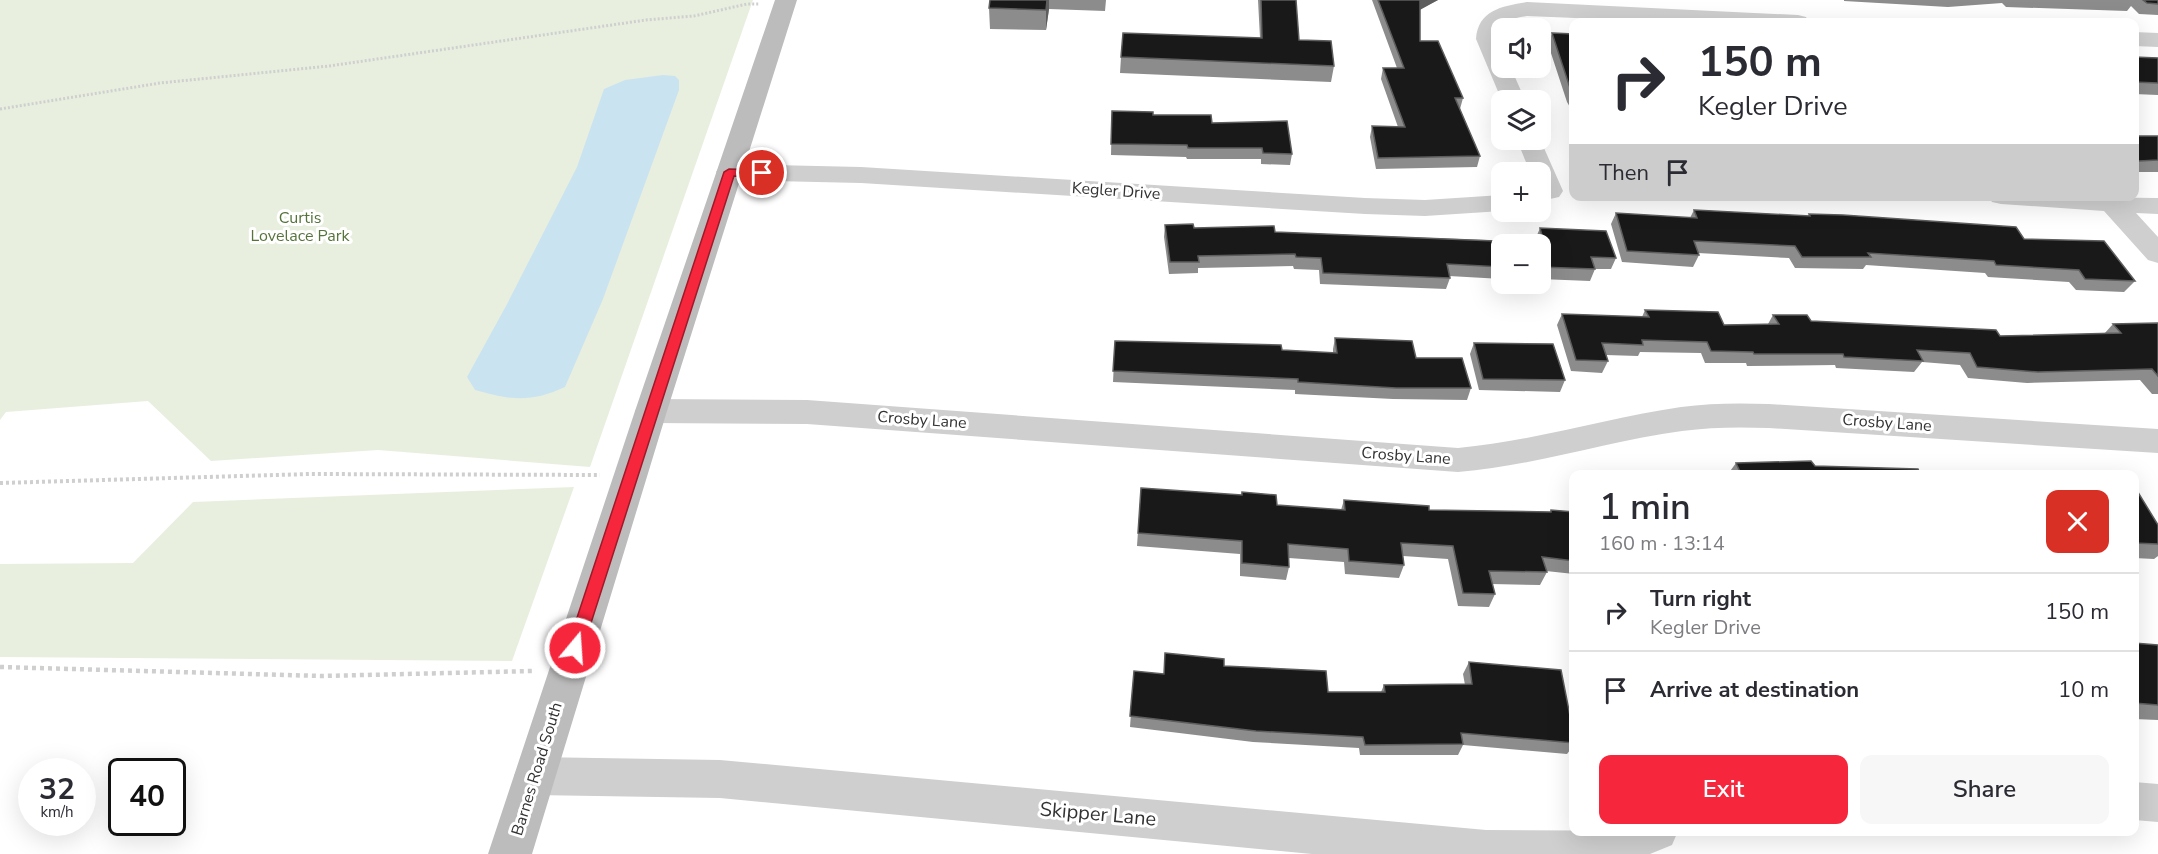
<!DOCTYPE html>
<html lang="en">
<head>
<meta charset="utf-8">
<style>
	body { margin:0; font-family:"Nunito Sans",sans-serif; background:#f7f7f7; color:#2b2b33; height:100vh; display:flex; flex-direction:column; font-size:22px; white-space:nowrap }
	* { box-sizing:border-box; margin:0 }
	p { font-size:20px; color:#7c7c81 }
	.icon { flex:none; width:33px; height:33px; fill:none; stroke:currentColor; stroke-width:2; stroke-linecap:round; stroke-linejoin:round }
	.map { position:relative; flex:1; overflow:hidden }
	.drawer { position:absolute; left:1569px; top:470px; width:570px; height:366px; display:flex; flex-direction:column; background:#fff; border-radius:12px; box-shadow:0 6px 24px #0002 }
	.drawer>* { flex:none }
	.top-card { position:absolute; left:1569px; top:18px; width:570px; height:183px; border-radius:12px; box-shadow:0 6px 24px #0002; background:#fff; color:#2b2b33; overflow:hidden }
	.tools { position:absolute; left:1491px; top:18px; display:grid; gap:12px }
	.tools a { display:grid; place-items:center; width:60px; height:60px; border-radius:12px; background:#fff; box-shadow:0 6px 24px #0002; font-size:30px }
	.speed { position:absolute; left:18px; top:758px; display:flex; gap:12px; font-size:30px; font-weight:700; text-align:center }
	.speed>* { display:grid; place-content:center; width:78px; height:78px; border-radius:50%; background:#fff; box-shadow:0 6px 24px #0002; line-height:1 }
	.speed small { font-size:15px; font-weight:400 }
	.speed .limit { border:3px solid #111; border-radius:9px; background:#fff; color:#111 }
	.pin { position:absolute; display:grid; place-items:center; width:51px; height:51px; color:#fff; margin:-26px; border:3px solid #fff; border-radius:50%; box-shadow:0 2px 6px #0007 }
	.me { position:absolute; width:66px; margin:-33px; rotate:18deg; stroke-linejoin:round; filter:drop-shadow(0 0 4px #0008) }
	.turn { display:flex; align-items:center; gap:21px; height:126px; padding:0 30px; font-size:27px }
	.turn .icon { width:78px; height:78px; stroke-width:2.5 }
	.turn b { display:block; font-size:42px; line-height:51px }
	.then { display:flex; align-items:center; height:57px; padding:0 30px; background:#0003; gap:12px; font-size:22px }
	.round { display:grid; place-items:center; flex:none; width:63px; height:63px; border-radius:12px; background:#f7f7f7 }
	.headline { display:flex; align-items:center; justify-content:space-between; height:102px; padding:0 30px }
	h1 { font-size:36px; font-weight:600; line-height:45px }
	.button { display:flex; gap:12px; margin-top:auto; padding:12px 30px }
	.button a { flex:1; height:69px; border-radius:12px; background:#f6263d; color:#fff; font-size:24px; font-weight:600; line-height:69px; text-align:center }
	.button a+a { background:#f7f7f7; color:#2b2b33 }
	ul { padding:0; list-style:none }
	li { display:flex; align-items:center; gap:18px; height:78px; padding:0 30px; border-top:2px solid #e1e1e2 }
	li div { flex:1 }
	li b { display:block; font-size:22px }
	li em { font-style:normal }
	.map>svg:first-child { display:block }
</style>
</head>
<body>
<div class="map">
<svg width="2158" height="854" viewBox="0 0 2158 854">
	<rect width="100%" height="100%" fill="#fff"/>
	<!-- green -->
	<path fill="#e8efdf" d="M0,0H753L590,467L378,450L211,461L148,401L6,412L0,420Z
		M574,487L512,661L0,657V564L133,563L193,502Z"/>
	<!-- water -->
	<path fill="#cae3f0" d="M663,75L675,76L679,80V90L603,299L565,387C530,403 511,400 475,390L467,377L506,306L577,167L604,89L625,80Z"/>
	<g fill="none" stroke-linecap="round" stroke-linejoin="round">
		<!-- path-far2 -->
		<path stroke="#cfcfcf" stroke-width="3" stroke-dasharray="2 2" stroke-linecap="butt" d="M0,109L160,83L329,66L646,20L694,16L747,4H759"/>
		<!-- path-far1 -->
		<path stroke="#cfcfcf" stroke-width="4" stroke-dasharray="3 3" stroke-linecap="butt" d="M0,483L310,474L600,475"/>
		<!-- path -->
		<path stroke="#cfcfcf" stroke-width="4.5" stroke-dasharray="4 4" stroke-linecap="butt" d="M0,667L322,676L533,671"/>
		<!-- street -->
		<path fill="#cfcfcf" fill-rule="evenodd" d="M1527,2L1798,15L1806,17L1809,22H1671L1527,16C1487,21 1502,37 1502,68H1511L1525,100L1502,101L1476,39C1478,10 1502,6 1527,2Z
			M2134,32L2158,33V47L2134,46Z
			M1540,139L1563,191L1559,197L1550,199L1540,196V172H1530L1517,140Z
			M729,164L861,167L1365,198L1425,200L1502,195V211L1425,216L1365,214L861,183L729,180L720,178L716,172L720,166Z
			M1988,196L2158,198V214L2136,213L2158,237V263L2148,260L2104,211L2001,204L1992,202Z
			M651,399L807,400L1458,448C1534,441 1606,418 1681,407C1710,403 1740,403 1769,404L2158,429V453L1769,428C1740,427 1711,427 1682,431C1607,441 1534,466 1458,472L807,424L651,423L640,419L635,411L640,403Z
			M534,757L720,760L1486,830L1678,831L1672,845L1650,854H1312L720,798L534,795L520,789L514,776L520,763Z
			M2134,782L2158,784V822L2134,820Z"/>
		<!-- secondary -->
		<path fill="#bcbcbc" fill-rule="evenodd" d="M775,0H797L667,411L532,854H488L635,411Z"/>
	</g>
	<!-- wall -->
	<path fill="#8c8c8c" d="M990,0H1106L1105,11L1049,9L1046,30L990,29L989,8Z
		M1258,0H1296L1299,40L1334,66L1331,82L1120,73L1121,57L1260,38Z
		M1372,0H1438L1420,9V41L1463,98L1460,109L1480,156L1477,167L1376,169L1370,137L1372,126L1398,127L1381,79L1383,68H1397Z
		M1844,0H2158V15L2139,14L2131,6L2127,11L2006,7L2002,3L1948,7L1844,1Z
		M1552,33L1574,34V114L1567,102L1548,44Z
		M2134,57L2158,58V95L2134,94Z
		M1112,111L1212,123L1292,154L1290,165L1261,164V159H1187L1186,157L1111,155Z
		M2134,136H2158V172H2134Z
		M1694,210L1808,216L1809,214L2024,239L2135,281L2124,292L2076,290L2069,282L1988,277L1985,273L1866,265L1863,269L1795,268L1789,258L1698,253L1699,255L1693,267L1622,262L1611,224L1616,213L1690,218Z
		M1165,225L1194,228L1275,232L1536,242L1535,240L1540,228L1616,258L1611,269H1595L1590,281L1540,279V244H1502V279L1449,276L1450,278L1446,289L1320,284L1319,270L1294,269L1293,266L1198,268V273L1169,274L1164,237Z
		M1506,284H1540L1536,294L1508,292Z
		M1645,310L1724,325L1768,324L1773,315L1811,321L2000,336L2104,334L2113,324L2158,323V394H2152L2140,380L2027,383L1968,378L1960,365L1922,362L1914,372L1836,368L1835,365L1747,366L1746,363H1705L1701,353L1640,352L1638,356L1606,355L1608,361L1602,373L1571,371L1557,325L1562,314L1642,317Z
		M1335,338L1416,358L1471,388L1467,400L1393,399L1295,394V390L1113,382L1115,341L1333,353V349Z
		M1474,343L1565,380L1560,392L1479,390L1470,354Z
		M1736,463L1815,466L1920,474H1728Z
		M1141,488L1241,495L1242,492L1277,505L1341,510L1344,500L1429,510L1550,512L1551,510L1574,512V574L1546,571L1547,572L1540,585L1492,584L1495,594L1489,607L1458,606L1448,559L1403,556L1404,565L1399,578L1345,574L1344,562L1289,558V567L1286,580L1240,576V554L1137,546Z
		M2134,489L2158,525V556L2154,559L2134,558Z
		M2134,643L2158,645V720L2134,719Z
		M1469,662L1574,743V745L1567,754L1463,745L1458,755H1360L1359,748L1253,742L1130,727L1134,671L1163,674L1224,666L1328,692H1381L1384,685H1465L1463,674Z"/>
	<!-- shaded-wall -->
	<path fill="#5e5e5e" d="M1047,0H1049V9L1046,30V10Z
		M1420,0H1438L1418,11Z"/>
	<!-- building -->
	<path fill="#191919" stroke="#5e5e5e" stroke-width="1.5" d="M990,0H1047L1046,10L989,8Z
		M1261,0H1296L1299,40L1331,41L1334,66L1121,57L1123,33L1262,38Z
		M1378,0H1420V41H1438L1463,98H1455L1480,156L1378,158L1372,126L1405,127L1383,68H1404Z
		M2143,0H2158V4L2147,3Z
		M1552,33L1574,34V95L1571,91Z
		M2134,57L2158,58V83L2134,82Z
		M1112,111L1153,112V115H1211L1212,123L1287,121L1292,154L1263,153L1262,148H1188L1187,145L1111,144Z
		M2134,136H2158V160L2139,161L2134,156Z
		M1694,210L1810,216L1809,214L1843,215L2016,227L2024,239L2104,241L2135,281L2085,279L2079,270L1996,265L1994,261L1868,253L1871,257H1802L1795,246L1694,241L1699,255L1627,251L1616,213L1697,218Z
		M1193,224L1194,228L1274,226L1275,232L1544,243L1540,228L1606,231L1616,258L1591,257L1595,269L1540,267V244H1502V267L1447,264L1450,278L1323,273L1321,258L1296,257L1295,254L1198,256L1199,262H1170L1165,225Z
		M1645,310L1718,312L1724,325L1779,324L1773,315H1807L1811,321L1996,330L2000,336L2121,333L2113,324L2158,323V376L2152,369L2038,372L1977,367L1970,353L1917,350L1923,361L1844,357L1843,354H1754L1753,352L1711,351L1707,342L1642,340L1643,345L1602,343L1608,361L1576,360L1562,314L1649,317Z
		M1335,338L1412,341L1416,358H1462L1471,388H1396L1298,382V379L1113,371L1115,341L1281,345L1282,350L1337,353Z
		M1474,343L1553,344L1565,380L1483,379Z
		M1811,461L1815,466L1918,469L1920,474H1741L1736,463Z
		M1141,488L1242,495V492L1276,495L1277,505L1345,510L1344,500L1429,506V510L1551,512V510L1574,512V561L1542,557L1547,572L1489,571L1495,594L1463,593L1453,546L1401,543L1404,565L1349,561L1348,549L1288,544L1289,567L1242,563V541L1138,533Z
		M2134,489H2136L2158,525V544L2134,543Z
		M2134,643L2158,645V705L2134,703Z
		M1165,653L1224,659V666L1326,671L1328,692H1385L1384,685L1472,684L1469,662L1561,670L1574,736V743L1461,733L1463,744L1365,745L1363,737L1256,731L1130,716L1134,671L1164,674Z"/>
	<!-- route -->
	<path fill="#f6263d" stroke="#a01928" stroke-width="1.5" d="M729,169L762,170L767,173L762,177L734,176L583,648L580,653L575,655L569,653L567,648L724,172Z"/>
	<g text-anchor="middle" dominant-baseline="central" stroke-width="6" stroke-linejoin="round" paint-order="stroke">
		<!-- street labels -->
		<g font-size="16" fill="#323232" stroke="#fff">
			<text transform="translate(1116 191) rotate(4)">Kegler Drive</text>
			<text transform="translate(922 420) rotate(4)">Crosby Lane</text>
			<text transform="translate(1887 423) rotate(4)">Crosby Lane</text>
			<text transform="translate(1406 456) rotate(4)">Crosby Lane</text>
			<text transform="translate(537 769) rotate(-73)">Barnes Road South</text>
		</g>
		<!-- park labels -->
		<g font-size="16" fill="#56733a" stroke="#fff">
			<text x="300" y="218">Curtis<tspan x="300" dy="18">Lovelace Park</tspan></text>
		</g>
		<!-- near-street labels -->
		<g font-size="20" fill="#323232" stroke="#fff">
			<text transform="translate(1098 814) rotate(5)">Skipper Lane</text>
		</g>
	</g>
</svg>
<div class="tools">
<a><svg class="icon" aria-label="sound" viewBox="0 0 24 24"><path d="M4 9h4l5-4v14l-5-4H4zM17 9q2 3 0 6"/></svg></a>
<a><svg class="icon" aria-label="layers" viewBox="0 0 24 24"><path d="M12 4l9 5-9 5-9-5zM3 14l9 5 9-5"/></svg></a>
<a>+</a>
<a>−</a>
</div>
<div class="speed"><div>32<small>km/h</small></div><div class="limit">40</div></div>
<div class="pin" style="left:762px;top:173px;background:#d93025"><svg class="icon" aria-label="arrive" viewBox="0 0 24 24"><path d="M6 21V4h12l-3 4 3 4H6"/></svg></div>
<svg class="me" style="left:575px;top:648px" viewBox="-20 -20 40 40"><circle r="17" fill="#f6263d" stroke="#fff" stroke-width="3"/><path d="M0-11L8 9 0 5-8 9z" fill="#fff"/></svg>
<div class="top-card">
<div class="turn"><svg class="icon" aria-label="right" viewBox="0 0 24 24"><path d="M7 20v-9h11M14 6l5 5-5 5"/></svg><div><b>150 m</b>Kegler Drive</div></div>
<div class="then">Then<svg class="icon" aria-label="arrive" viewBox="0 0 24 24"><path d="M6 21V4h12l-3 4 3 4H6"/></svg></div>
</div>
<section class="drawer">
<div class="headline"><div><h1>1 min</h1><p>160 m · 13:14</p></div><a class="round" style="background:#d93025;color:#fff"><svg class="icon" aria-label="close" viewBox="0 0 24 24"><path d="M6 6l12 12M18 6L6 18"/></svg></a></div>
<ul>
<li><svg class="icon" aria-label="right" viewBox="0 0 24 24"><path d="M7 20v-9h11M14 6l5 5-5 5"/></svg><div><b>Turn right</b><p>Kegler Drive</p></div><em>150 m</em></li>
<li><svg class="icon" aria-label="arrive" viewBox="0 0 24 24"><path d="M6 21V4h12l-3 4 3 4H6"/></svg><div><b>Arrive at destination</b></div><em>10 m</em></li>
</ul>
<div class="button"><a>Exit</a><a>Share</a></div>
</section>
</div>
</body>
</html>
